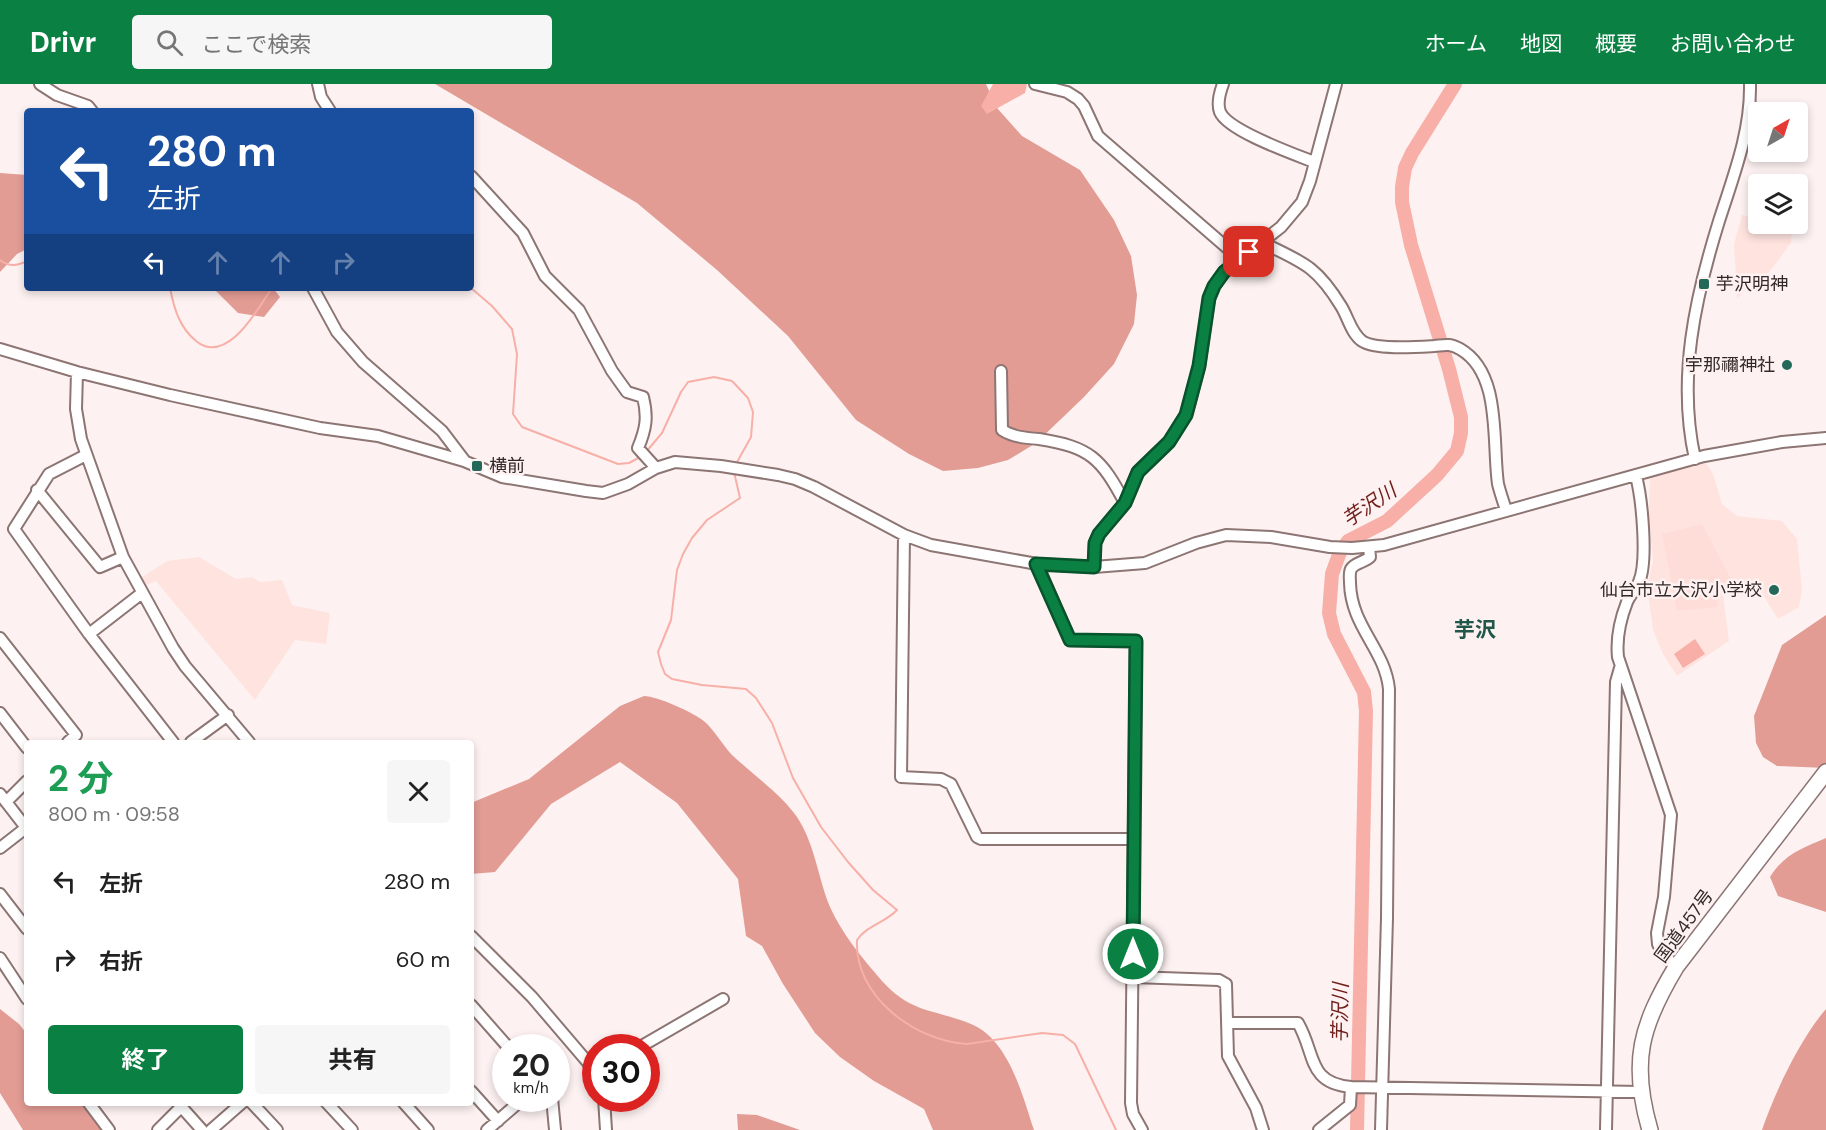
<!DOCTYPE html>
<html lang="ja">
<head>
<meta charset="utf-8">
<style>
	body { margin:0; font-family:"DM Sans","Noto Sans JP",sans-serif; background:#f6f6f6; color:#222; height:100vh; display:flex; flex-direction:column; font-size:22px; white-space:nowrap }
	* { box-sizing:border-box; margin:0 }
	p { font-size:20px; color:#767676 }
	.icon { flex:none; width:33px; height:33px; fill:none; stroke:currentColor; stroke-width:2; stroke-linecap:round; stroke-linejoin:round }
	.map { position:relative; flex:1; overflow:hidden }
	.sheet { position:absolute; left:24px; top:656px; width:450px; height:366px; display:flex; flex-direction:column; background:#fff; border-radius:6px; box-shadow:0 3px 9px #0003 }
	.sheet>* { flex:none }
	.top-card { position:absolute; left:24px; top:24px; width:450px; height:183px; border-radius:6px; box-shadow:0 3px 9px #0003; background:#1a4fa0; color:#fff; overflow:hidden }
	.needle { width:39px; rotate:39deg }
	.buttons { position:absolute; left:1748px; top:18px; display:grid; gap:12px }
	.buttons a { display:grid; place-items:center; width:60px; height:60px; border-radius:6px; background:#fff; box-shadow:0 3px 9px #0003; font-size:30px }
	.speed { position:absolute; left:492px; top:950px; display:flex; gap:12px; font-size:30px; font-weight:700; text-align:center }
	.speed>* { display:grid; place-content:center; width:78px; height:78px; border-radius:50%; background:#fff; box-shadow:0 3px 9px #0003; line-height:1 }
	.speed small { font-size:15px; font-weight:400 }
	.speed .limit { border:9px solid #d22; background:#fff; color:#111 }
	.pin { position:absolute; display:grid; place-items:center; width:51px; height:51px; color:#fff; margin:-26px; border-radius:12px; box-shadow:0 3px 9px #0006 }
	.me { position:absolute; width:66px; margin:-33px; rotate:0deg; stroke-linejoin:round; filter:drop-shadow(0 0 4px #0008) }
	.turn { display:flex; align-items:center; gap:21px; height:126px; padding:0 24px; font-size:27px }
	.turn .icon { width:78px; height:78px; stroke-width:2.5 }
	.turn b { display:block; font-size:42px; line-height:51px }
	.lanes { display:flex; align-items:center; height:57px; padding:0 24px; background:#0003; justify-content:center; gap:30px; direction:ltr }
	.lanes .off { opacity:.35 }
	.round { display:grid; place-items:center; flex:none; width:63px; height:63px; border-radius:6px; background:#f6f6f6 }
	.summary { display:flex; align-items:center; justify-content:space-between; height:102px; padding:0 24px }
	h1 { font-size:36px; font-weight:700; line-height:45px; color:#1e9e55 }
	.button { display:flex; gap:12px; margin-top:auto; padding:12px 24px }
	.button a { flex:1; height:69px; border-radius:6px; background:#0b8043; color:#fff; font-size:24px; font-weight:700; line-height:69px; text-align:center }
	.button a+a { background:#f6f6f6; color:#222 }
	ul { padding:0; list-style:none }
	li { display:flex; align-items:center; gap:18px; height:78px; padding:0 24px }
	li div { flex:1 }
	li b { display:block; font-size:22px }
	li em { font-style:normal }
	header { display:flex; align-items:center; gap:36px; box-sizing:border-box; height:84px; padding:0 30px; background:#0b8043; color:#fff }
	header strong { font-size:28px }
	nav { display:flex; gap:33px; margin-inline-start:auto; font-size:21px }
	.search { width:420px; height:54px; background:#f6f6f6; display:flex; align-items:center; gap:15px; box-sizing:border-box; padding:0 21px; border-radius:6px; color:#767676; font-size:22px }
	.map>svg:first-child { display:block }
</style>
</head>
<body>
<header>
<strong>Drivr</strong>
<div class="search"><svg class="icon" aria-label="search" viewBox="0 0 24 24"><circle cx="10" cy="10" r="6"/><path d="M15 15l6 6"/></svg>ここで検索</div>
<nav><a>ホーム</a><a>地図</a><a>概要</a><a>お問い合わせ</a></nav>
</header>
<div class="map">
<svg width="1826" height="1046" viewBox="0 0 1826 1046">
	<rect width="100%" height="100%" fill="#fdf2f1"/>
	<!-- built -->
	<path fill="#ffe3df" d="M1742,131L1758,135V140H1774L1792,145L1791,159L1777,178L1765,193L1747,204L1737,215L1734,160Z
		M1706,379L1713,390L1722,420L1737,432L1782,437L1797,455L1802,506L1799,523L1778,535L1760,506L1723,511L1729,557L1677,592L1663,570L1653,546L1647,503L1653,477L1649,431L1650,393Z
		M199,473L236,495L252,493L260,498L282,496L292,521L330,529L326,560L295,556L255,616L156,497L146,501L142,493L167,477Z"/>
	<!-- green -->
	<path fill="#feddd9" d="M1702,440L1733,499L1718,505L1717,523L1677,527L1662,450Z"/>
	<!-- forest -->
	<path fill="#e29c94" d="M435,0H986L997,24L1022,52L1080,86L1114,136L1131,172L1137,211L1134,240L1114,280L1084,313L1036,359L1008,376L978,384L943,387L909,370L856,336L788,252L717,186L637,119Z
		M0,89L27,91V165L17,170L0,188Z
		M213,204H273L280,213L264,233L238,229Z
		M1826,531V684L1777,682L1763,673L1756,659L1754,632L1782,561Z
		M644,612C657,612 695,629 705,638C715,647 722,660 731,670C751,689 782,711 797,733C815,760 818,794 830,823C842,850 863,875 882,897C912,930 935,925 971,940C1009,956 1022,1010 1034,1046H933L924,1025L874,997L840,973L815,949L783,900L762,862L746,852L738,795L677,719L620,678L551,720L495,788L471,790V719L529,695L620,622Z
		M1826,754V828L1778,812L1770,793C1784,770 1803,764 1826,754Z
		M0,925L19,940L27,950V1018L82,1019L104,1046H23L0,1009Z
		M1826,925V1046H1762C1775,1008 1800,955 1826,925Z
		M737,1030L757,1031L800,1046H738Z"/>
	<!-- water -->
	<path fill="#f7afa7" d="M993,0H1027L1025,9L987,30L981,22Z
		M1695,555L1705,570L1683,584L1674,570Z"/>
	<g fill="none" stroke-linecap="round" stroke-linejoin="round">
		<!-- stream -->
		<path stroke="#f7afa7" stroke-width="2" d="M0,176C9,183 17,182 27,177
			M170,204C174,224 179,243 196,257C227,282 257,226 272,204
			M471,204L492,222L512,245L517,270L513,330L522,343L618,380L629,379L642,372
			M646,368L662,349L681,308L688,298L714,293L732,297L748,314L753,328L751,353L736,380
			M734,388L740,414L707,436L692,454L683,470L677,486L671,536L658,568L661,580L665,590L672,595L702,601L746,605L756,614L772,639L793,694L821,743L848,778L873,806L897,826C885,839 867,841 857,856C854,912 915,957 967,960L1042,949L1063,951L1075,960L1116,1046"/>
		<!-- river -->
		<path stroke="#f7afa7" stroke-width="14" d="M1357,1046L1366,627L1364,608L1334,550L1329,529L1332,490L1340,468L1348,457L1387,437L1437,391L1457,367L1461,349V333L1449,285L1411,161L1402,118V103L1405,84L1412,69L1455,0"/>
		<!-- minor casing -->
		<g stroke="#8c7573" stroke-width="14">
			<path id="minor" d="M40,0L57,11L88,22L92,27
				M318,0L321,13L330,27
				M1035,0L1067,8L1078,15L1084,22L1098,52L1240,175
				M1223,0C1220,8 1217,20 1220,28C1228,47 1294,70 1314,78
				M471,92L523,149L545,192L579,226L612,287L627,308L643,313C648,333 646,345 638,364L656,384
				M1261,158C1302,178 1316,181 1341,222C1348,233 1351,249 1362,257C1375,266 1417,263 1434,262C1445,261 1449,259 1460,265C1502,289 1492,358 1498,400C1500,408 1503,417 1506,426
				M313,204L337,248L363,278L442,347L464,376
				M0,265L77,288L170,311L320,344L378,352L464,377L502,393L586,407L603,409L628,400L656,384L675,378L721,382L778,391L795,395L814,403L904,451L931,461L1037,480L1094,483L1145,479L1196,459L1226,451L1271,453L1330,463L1352,464L1384,461L1704,372L1782,358L1826,354
				M1001,287L1002,346C1013,353 1026,354 1039,355C1090,363 1101,374 1125,419
				M77,288L76,325L81,355L123,473L173,564L185,582L249,658
				M86,371L49,390L14,445L89,550L173,658
				M1695,375C1677,295 1695,214 1719,137C1733,93 1751,48 1750,0
				M1636,392C1642,415 1648,477 1639,498C1636,505 1630,511 1627,518C1620,536 1616,554 1618,573L1671,731L1664,813L1657,849L1658,860L1662,869L1676,883
				M37,406L100,483L123,473
				M904,451L901,693L941,695L951,700L977,753L981,755H1134
				M1369,463L1370,473C1365,478 1354,479 1351,485C1349,489 1350,495 1350,499C1351,543 1385,565 1389,605L1387,834L1381,1046
				M1037,480L1070,556L1136,557L1131,1019L1133,1030L1142,1046
				M1094,483L1095,459L1099,450L1125,419L1138,388L1169,358L1186,331L1199,283L1209,214L1214,202L1224,188L1240,175L1281,143L1302,118L1310,97L1336,0
				M89,550L142,509
				M0,554L76,651L68,658
				M0,629L27,664
				M191,658L228,631
				M0,710L27,745
				M6,718L27,697
				M0,764L27,743
				M0,810L27,845
				M471,852L532,913L596,988
				M0,874L27,915
				M1133,893L1219,896L1226,900L1228,972L1256,1024L1263,1046
				M471,921L508,963
				M1227,939H1298C1316,970 1307,999 1351,1003
				M640,963L723,915
				M471,1007L498,1037
				M552,1014L555,1046
				M604,1014L606,1046
				M88,1018L109,1046
				M177,1018L202,1046
				M251,1018L277,1046
				M326,1018L352,1046
				M403,1018L428,1046
				M158,1046L181,1023
				M211,1046L243,1018
				M487,1046L524,1014
				M1319,1046L1350,1021L1351,1003L1641,1008
				M1606,1046L1616,598L1620,584"/>
		</g>
		<!-- highway casing -->
		<g stroke="#8c7573" stroke-width="18">
			<path id="highway" d="M1650,1046C1630,978 1641,941 1676,883L1826,688"/>
		</g>
		<!-- minor -->
		<use href="#minor" stroke="#fff" stroke-width="10"/>
		<!-- highway -->
		<use href="#highway" stroke="#fff" stroke-width="15"/>
	</g>
	<g fill="none" stroke-linecap="round" stroke-linejoin="round">
		<!-- route casing -->
		<g stroke="#07532c" stroke-width="15">
			<path id="route" d="M1133,870L1136,557L1070,556L1036,480L1094,483L1095,459L1099,450L1125,419L1138,388L1169,358L1186,331L1199,282L1209,214L1214,202L1224,188L1249,168"/>
		</g>
		<!-- route -->
		<use href="#route" stroke="#0b8043" stroke-width="10"/>
	</g>
	<!-- markers -->
	<g fill="#246859" stroke="#fdf2f1" stroke-width="2">
		<rect x="1698" y="194" width="12" height="12" rx="3"/>
		<circle cx="1787" cy="281" r="6"/>
		<rect x="471" y="376" width="12" height="12" rx="3"/>
		<circle cx="1774" cy="506" r="6"/>
	</g>
	<g text-anchor="middle" dominant-baseline="central" stroke-width="5" stroke-linejoin="round" paint-order="stroke">
		<!-- poi labels -->
		<g font-size="18" fill="#332928" stroke="#fdf2f1" text-anchor="start">
			<text x="1716" y="200">芋沢明神</text>
			<text x="1775" y="281" text-anchor="end">宇那禰神社</text>
			<text x="489" y="382">横前</text>
			<text x="1762" y="506" text-anchor="end">仙台市立大沢小学校</text>
		</g>
		<!-- street labels -->
		<g font-size="18" fill="#332928" stroke="#fdf2f1">
			<text transform="translate(1684 842) rotate(-54)">国道457号</text>
		</g>
		<!-- water labels -->
		<g font-size="20" font-style="italic" fill="#701e1b" stroke="#fdf2f1">
			<text transform="translate(1369 421) rotate(-34)">芋沢川</text>
			<text transform="translate(1340 929) rotate(-89)">芋沢川</text>
		</g>
		<!-- quarter labels -->
		<g font-size="21" font-weight="bold" fill="#21564a" stroke="#fdf2f1">
			<text x="1475" y="546">芋沢</text>
		</g>
	</g>
</svg>
<div class="buttons">
<a><svg class="needle" viewBox="-14 -14 28 28"><path d="M0-13l5 13h-10z" fill="#e53935"/><path d="M0 13l5-13h-10z" fill="#767676"/></svg></a>
<a><svg class="icon" aria-label="layers" viewBox="0 0 24 24"><path d="M12 4l9 5-9 5-9-5zM3 14l9 5 9-5"/></svg></a>
</div>
<div class="speed"><div>20<small>km/h</small></div><div class="limit">30</div></div>
<div class="pin" style="left:1249px;top:168px;background:#d93025"><svg class="icon" aria-label="arrive" viewBox="0 0 24 24"><path d="M6 21V4h12l-3 4 3 4H6"/></svg></div>
<svg class="me" style="left:1133px;top:870px" viewBox="-20 -20 40 40"><circle r="17" fill="#0b8043" stroke="#fff" stroke-width="3"/><path d="M0-11L8 9 0 5-8 9z" fill="#fff"/></svg>
<div class="top-card">
<div class="turn"><svg class="icon" aria-label="left" viewBox="0 0 24 24"><path d="M17 20v-9H6M10 6l-5 5 5 5"/></svg><div><b>280 m</b>左折</div></div>
<div class="lanes"><svg class="icon" aria-label="left" viewBox="0 0 24 24"><path d="M17 20v-9H6M10 6l-5 5 5 5"/></svg><svg class="icon off" aria-label="ahead" viewBox="0 0 24 24"><path d="M12 20V5M6 11l6-6 6 6"/></svg><svg class="icon off" aria-label="ahead" viewBox="0 0 24 24"><path d="M12 20V5M6 11l6-6 6 6"/></svg><svg class="icon off" aria-label="right" viewBox="0 0 24 24"><path d="M7 20v-9h11M14 6l5 5-5 5"/></svg></div>
</div>
<section class="sheet">
<div class="summary"><div><h1>2 分</h1><p>800 m · 09:58</p></div><a class="round"><svg class="icon" aria-label="close" viewBox="0 0 24 24"><path d="M6 6l12 12M18 6L6 18"/></svg></a></div>
<ul>
<li><svg class="icon" aria-label="left" viewBox="0 0 24 24"><path d="M17 20v-9H6M10 6l-5 5 5 5"/></svg><div><b>左折</b></div><em>280 m</em></li>
<li><svg class="icon" aria-label="right" viewBox="0 0 24 24"><path d="M7 20v-9h11M14 6l5 5-5 5"/></svg><div><b>右折</b></div><em>60 m</em></li>
</ul>
<div class="button"><a>終了</a><a>共有</a></div>
</section>
</div>
</body>
</html>
